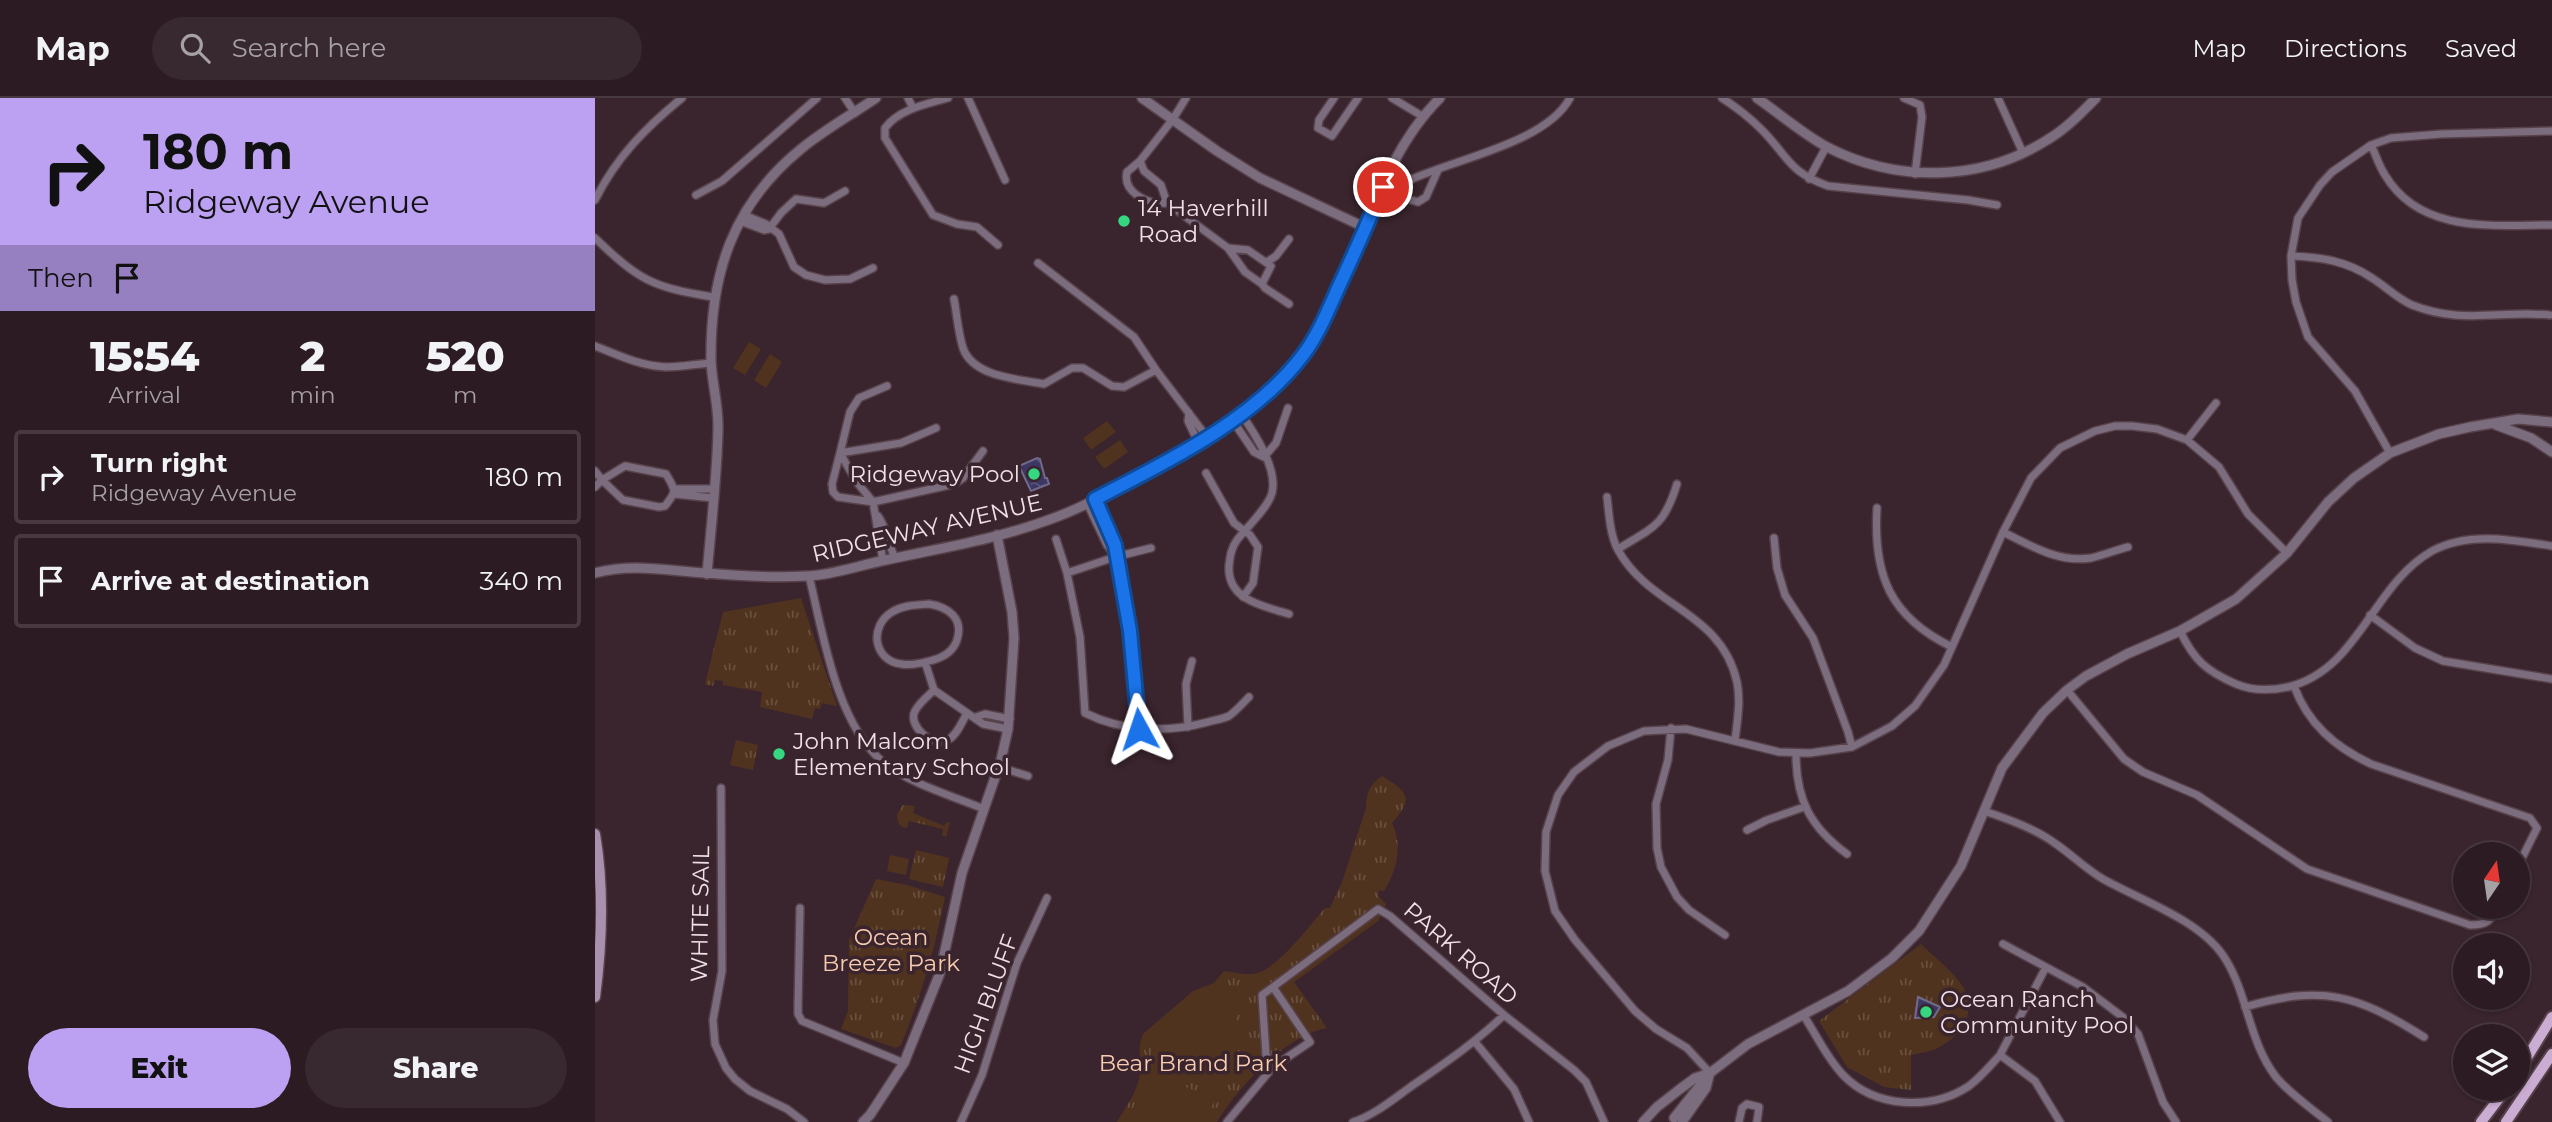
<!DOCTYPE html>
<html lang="en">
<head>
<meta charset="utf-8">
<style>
	body { margin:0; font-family:Montserrat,sans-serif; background:#38282f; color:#f1f3f6; height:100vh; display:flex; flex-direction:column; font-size:26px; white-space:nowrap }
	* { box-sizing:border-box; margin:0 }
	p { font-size:23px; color:#a6a1a5 }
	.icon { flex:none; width:38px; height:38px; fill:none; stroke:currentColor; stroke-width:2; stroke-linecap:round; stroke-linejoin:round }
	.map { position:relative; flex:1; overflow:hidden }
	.panel { display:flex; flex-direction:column; background:#2c1b22; width:595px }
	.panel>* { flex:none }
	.hud { background:#bca0f2; color:#111; overflow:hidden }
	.needle { width:46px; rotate:13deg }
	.buttons { position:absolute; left:1858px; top:744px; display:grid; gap:14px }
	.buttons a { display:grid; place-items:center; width:77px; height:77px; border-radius:50%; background:#2c1b22; box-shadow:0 2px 5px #0004,0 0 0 2px #483940; font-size:35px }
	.pin { position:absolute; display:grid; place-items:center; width:60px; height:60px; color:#fff; margin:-30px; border:4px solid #fff; border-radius:50%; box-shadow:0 2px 7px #0007 }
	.me { position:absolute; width:77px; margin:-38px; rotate:355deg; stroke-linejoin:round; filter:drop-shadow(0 0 5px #0008) }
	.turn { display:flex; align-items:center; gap:24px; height:147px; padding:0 28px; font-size:32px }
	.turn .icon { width:91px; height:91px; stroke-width:2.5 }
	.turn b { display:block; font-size:49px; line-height:60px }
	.then { display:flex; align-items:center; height:66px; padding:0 28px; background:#0003; gap:14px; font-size:26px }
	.eta { display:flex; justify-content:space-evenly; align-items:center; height:119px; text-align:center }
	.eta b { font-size:42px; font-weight:800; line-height:49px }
	.button { display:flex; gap:14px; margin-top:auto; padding:14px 28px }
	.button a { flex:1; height:80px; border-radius:42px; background:#bca0f2; color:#111; font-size:28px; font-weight:800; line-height:80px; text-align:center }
	.button a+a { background:#38282f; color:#f1f3f6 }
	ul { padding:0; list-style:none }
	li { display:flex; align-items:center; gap:21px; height:94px; margin:0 14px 10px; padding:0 14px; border:4px solid #483940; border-radius:7px }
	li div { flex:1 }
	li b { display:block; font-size:26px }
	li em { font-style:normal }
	header { display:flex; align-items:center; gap:42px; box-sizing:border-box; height:98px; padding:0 35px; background:#2c1b22; border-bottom:2px solid #483940 }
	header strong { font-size:33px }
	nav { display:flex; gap:38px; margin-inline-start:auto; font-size:24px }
	.search { width:490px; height:63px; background:#38282f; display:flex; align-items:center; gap:18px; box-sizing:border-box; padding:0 24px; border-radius:38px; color:#a6a1a5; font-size:26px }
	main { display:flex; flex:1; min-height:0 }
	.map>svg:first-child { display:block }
</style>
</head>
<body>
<header>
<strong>Map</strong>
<div class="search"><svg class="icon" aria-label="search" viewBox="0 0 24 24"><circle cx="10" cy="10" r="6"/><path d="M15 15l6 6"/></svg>Search here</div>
<nav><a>Map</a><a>Directions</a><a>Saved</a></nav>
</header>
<main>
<section class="panel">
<div class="hud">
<div class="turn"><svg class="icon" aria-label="right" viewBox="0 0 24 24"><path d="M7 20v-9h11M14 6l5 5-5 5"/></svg><div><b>180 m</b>Ridgeway Avenue</div></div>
<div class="then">Then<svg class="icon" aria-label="arrive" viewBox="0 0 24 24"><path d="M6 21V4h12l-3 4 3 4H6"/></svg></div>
</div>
<div class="eta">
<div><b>15:54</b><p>Arrival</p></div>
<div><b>2</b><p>min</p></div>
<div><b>520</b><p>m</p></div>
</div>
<ul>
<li><svg class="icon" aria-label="right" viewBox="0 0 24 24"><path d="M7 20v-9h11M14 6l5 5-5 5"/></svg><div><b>Turn right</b><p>Ridgeway Avenue</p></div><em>180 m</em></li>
<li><svg class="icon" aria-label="arrive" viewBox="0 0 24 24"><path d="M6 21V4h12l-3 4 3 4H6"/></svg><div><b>Arrive at destination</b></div><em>340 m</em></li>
</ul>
<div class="button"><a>Exit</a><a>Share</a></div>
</section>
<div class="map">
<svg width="1957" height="1024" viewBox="0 0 1957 1024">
	<defs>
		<pattern id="grass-tufts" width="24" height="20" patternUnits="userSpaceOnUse" patternTransform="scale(1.75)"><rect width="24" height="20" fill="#50331e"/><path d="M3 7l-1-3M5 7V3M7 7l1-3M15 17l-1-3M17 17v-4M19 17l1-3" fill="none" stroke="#6a503f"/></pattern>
		<pattern id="water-ripples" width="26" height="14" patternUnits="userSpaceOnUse" patternTransform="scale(1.75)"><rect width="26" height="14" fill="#3c3763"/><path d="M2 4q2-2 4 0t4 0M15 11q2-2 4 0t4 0" fill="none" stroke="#585479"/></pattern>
	</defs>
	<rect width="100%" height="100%" fill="#3a242d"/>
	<!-- grass -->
	<path fill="url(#grass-tufts)" d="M206,500L242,608L227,605L225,611L220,610L217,621L165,609L167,594L128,587V583L120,582L118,588L110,586L128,514Z
		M141,642L163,647L158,672L135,667Z
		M787,678C812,693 820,700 797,725C808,747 802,772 789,793L784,792L783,798L791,806L783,823L699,884L732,930C691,937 643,989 622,1024H522C530,1010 543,993 545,976C546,962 542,950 548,936L598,893L619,885L629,873C638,874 648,877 657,876C680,875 715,827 730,810H735L747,784L771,710C771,694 775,687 787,678Z
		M308,707L320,708L318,715L349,728L352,724H355L351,739L347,737L348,731L314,723L312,730C304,730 302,723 302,716Z
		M321,752L354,760L348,789L314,781Z
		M295,757L314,761L311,777L292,773Z
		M281,781L312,787L350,799C339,854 327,895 306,947L301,950L246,931L253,913L254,842Z
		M1326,846C1339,859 1358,873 1368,889C1383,914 1366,938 1343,950C1335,954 1325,955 1316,957V992L1289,989L1252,969L1224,923Z"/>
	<!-- pitch -->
	<path fill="#50331e" d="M154,244L166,251L150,277L138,270Z
		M175,256L187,264L171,290L159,282Z
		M512,323L521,334L496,352L488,340Z
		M525,342L533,354L509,371L500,359Z
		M318,855L322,874L291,882L287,863Z
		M625,892H639L642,970L637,977L574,980L552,971C556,961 557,950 561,939C573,911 597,898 625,892Z
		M554,974L620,1001L610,1024H533Z"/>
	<!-- water -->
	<path fill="url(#water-ripples)" stroke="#726a8b" stroke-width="2" d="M442,360L445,361L450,380H452L454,386L436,393L424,368Z
		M1323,899L1345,909L1339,919L1320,920Z"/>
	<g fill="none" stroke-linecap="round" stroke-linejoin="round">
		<!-- minor casing -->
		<g stroke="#57424b" stroke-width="10">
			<path id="minor" d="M250,0L260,15
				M313,0L318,10
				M353,0C332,6 304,11 290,30V40L338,117L362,126L382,129L403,147
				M373,0L410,82
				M591,0L578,21L545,63L549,73L566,87L572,105L633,150L650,174L667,186L676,168L653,152L633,150
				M739,0L724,22L723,30L737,38L763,0
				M797,0L827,18
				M1127,0C1141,9 1154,19 1166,31C1194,59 1192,73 1233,88L1373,102L1402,107
				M1309,0L1325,7L1327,19L1320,76
				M1403,0L1428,55
				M1776,47C1781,57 1784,68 1790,77C1825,136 1898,127 1957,127
				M545,63L532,74C527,95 554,107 572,105
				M843,72L831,99L823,104L813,101L809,90L815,82C860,61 951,45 975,0
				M1214,81L1231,49
				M101,97L127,83L222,0
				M0,102C21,60 50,30 87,0
				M149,117L171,126L184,136L199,169L211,177L230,182L255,181L278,170
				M145,123L169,132L174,131
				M174,131L186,115L201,101L229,105L250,93
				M0,140C45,183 57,189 118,199
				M1696,158C1726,159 1752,163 1777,180C1790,188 1803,201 1817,207C1868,227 1905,212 1955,217
				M672,164L681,158L694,141
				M443,165L539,239L561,272
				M667,186L670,190L694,206
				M359,201C362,217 363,234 368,250C378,279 423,281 449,286L477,270H488L517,288L529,289L561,272L612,339
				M0,248C23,257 45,268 71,269C86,269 101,266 116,265
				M594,315L593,323L603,344
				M647,317C660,336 683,371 677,395C673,410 651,430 642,442C636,450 635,459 634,468C632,502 668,508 694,516
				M638,323L659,354L669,359
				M341,330L306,345L245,355L237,386L238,394L243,399L278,404L359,386L368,380L388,353
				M1592,342L1621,305
				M1795,355L1760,293L1713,239L1701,204L1697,182L1696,158L1703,120L1725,87L1737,74L1776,47L1796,40L1846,36L1957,33
				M669,359L681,345L693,310
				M30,368L71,376C81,393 82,393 70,408L64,409L28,402L7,382Z
				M0,373L7,382L0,389
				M611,375L639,425L655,437L663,449L658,485L648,499
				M80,391H119
				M79,396L118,400
				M1012,399C1014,416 1015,437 1023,452C1055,510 1126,513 1142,584C1146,604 1142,624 1140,643
				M500,401L520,447L535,533L544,631
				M492,405L512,447L520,458
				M1282,410C1278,477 1295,519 1357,549
				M283,418C292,430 293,446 300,460
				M1408,434C1436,448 1464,465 1496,460C1509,457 1521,452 1533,449
				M1179,440L1182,470L1190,497L1218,540L1253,634L1257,649
				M461,441L472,475L485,539L490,615C528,634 572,635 613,624C619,622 628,621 634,618C641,613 648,605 654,599
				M1023,451C1059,429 1069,428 1082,386
				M288,463L278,404L261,383L245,355L255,314L264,300L292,288
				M472,475L520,459L556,450
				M214,478C228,535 241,625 288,664C311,684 360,699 389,711
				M334,506C353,509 369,520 362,542C358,554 349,559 338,562C328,565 316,568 306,566C278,562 274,528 297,514C308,507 322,507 334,506Z
				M1775,517L1820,550L1848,563L1957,581
				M1585,533C1599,562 1611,573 1641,586C1658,593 1675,593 1693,589C1764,572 1777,487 1837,453C1874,433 1918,442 1957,448
				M330,564L339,592L388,626L413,631
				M1699,588C1713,626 1740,649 1776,666L1935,720L1942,730L1923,768
				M339,592C333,598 324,605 320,613C312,628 339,651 353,642C362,637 367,624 372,615
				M1472,592L1529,661L1548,674L1602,697L1712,771L1875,827C1892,827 1896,823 1903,808
				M381,619L390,616L415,621
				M593,629L591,586L597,563
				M1076,630L1073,662L1061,706L1062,750L1066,769L1082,799L1094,812L1130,837
				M1201,656C1201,701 1215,729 1252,756
				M404,669L433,678
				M126,690L127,873L118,922L120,946L131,970L140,981L155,993L192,1011L209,1024
				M1389,713C1413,721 1441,731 1461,746C1477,757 1491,771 1508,781C1547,803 1608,823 1631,862C1653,898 1654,944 1681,979C1695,996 1716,1010 1733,1024
				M1152,732L1172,722L1209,709
				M205,810L203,907V916L207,923L309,965
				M1408,846L1488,889L1529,920L1543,936L1568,1004L1581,1024
				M678,889L783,811L795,818L909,917L979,972L991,984L1009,1024
				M1650,909C1728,886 1762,897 1829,939
				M1209,918C1222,938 1231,959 1248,977C1280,1010 1336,1013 1374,988C1386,979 1395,968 1405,957L1451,869
				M880,944L919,991L934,1024
				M1405,957L1440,983L1465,1024
				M1115,975L1092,950L1061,931L1040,913L980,842L960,813L950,773L951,734L963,697L979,674L1013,648L1049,633L1091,631L1184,654L1215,655L1257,649L1297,628L1320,608L1349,567L1408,434L1436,380L1465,350L1500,333L1520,328H1537L1562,331L1592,342L1624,369L1653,416L1692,455
				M366,1024L387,977L422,865L452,800
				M632,1024L678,969L715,944L678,889L667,897L671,957L678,969
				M758,1024C779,1017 796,1003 814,990C847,967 880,945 909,917
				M1144,1024L1147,1010L1152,1006L1164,1009L1162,1024"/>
		</g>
		<!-- tertiary casing -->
		<g stroke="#57424b" stroke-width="12">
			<path id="tertiary" d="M547,0L622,53L665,80L771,130
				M1162,0C1185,16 1208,36 1232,49C1302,85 1386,84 1452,42C1471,31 1486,15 1501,0
				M1901,327L1936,340L1957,354
				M0,475C37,465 74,473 111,475C144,478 179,480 212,478C238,477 265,467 291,462C346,450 403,441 456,421C501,405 542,378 583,355C622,333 661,312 691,278C762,198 770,74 845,0
				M112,476C116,428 122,380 123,332C124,309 117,286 116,263C115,177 137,107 206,51C229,32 256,17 281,0
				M1079,1020L1114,976
				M268,1024L275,1017L309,965L345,875L367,775L406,662L413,631L419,540L417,514L402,437
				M1048,1024L1062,1009L1085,991L1100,980L1115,975L1153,946L1253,893L1297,860L1324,833L1366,768L1407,670L1448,615L1472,592L1491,578L1532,556L1585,533L1641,501L1692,455L1733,404L1759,380L1795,355L1844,336L1875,329L1923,321L1957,324
				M1087,1024L1111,990L1114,978"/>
		</g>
		<!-- secondary casing -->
		<g stroke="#57424b" stroke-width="13">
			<path id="secondary" d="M0,736C9,789 7,846 0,899"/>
		</g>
		<!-- primary casing -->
		<g stroke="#57424b" stroke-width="14">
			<path id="primary" d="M1923,974L1957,919
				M1886,1024L1912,990
				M1911,1024L1957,956"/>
		</g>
		<!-- minor -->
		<use href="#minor" stroke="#7b6c7e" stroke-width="7"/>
		<!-- tertiary -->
		<use href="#tertiary" stroke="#7b6c7e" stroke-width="9"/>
		<!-- secondary -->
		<use href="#secondary" stroke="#a890ae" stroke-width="10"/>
		<!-- primary -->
		<use href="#primary" stroke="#cbacd2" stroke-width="10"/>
	</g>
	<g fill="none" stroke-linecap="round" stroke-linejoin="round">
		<!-- route casing -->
		<g stroke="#114b97" stroke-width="18">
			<path id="route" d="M544,631L535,533L520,447L500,401C572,364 659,322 708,257C724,236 734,210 745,186C760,154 774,122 788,89"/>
		</g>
		<!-- route -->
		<use href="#route" stroke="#1a73e8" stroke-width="12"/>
	</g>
	<!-- markers -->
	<g fill="#35d881" stroke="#3a242d" stroke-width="2.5">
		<circle cx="529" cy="123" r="7"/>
		<circle cx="439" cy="376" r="7"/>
		<circle cx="184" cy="656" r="7"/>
		<circle cx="1331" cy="914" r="7"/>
	</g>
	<g text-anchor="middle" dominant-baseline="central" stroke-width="7" stroke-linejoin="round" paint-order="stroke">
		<!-- poi labels -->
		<g font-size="23" fill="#f0e1e7" stroke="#3a242d" text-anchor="start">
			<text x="543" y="110">14 Haverhill<tspan x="543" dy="26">Road</tspan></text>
			<text x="425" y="376" text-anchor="end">Ridgeway Pool</text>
			<text x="198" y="643">John Malcom<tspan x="198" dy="26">Elementary School</tspan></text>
			<text x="1345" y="901">Ocean Ranch<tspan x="1345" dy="26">Community Pool</tspan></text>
		</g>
		<!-- street labels -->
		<g font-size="23" fill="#f0e1e7" stroke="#3a242d">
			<text transform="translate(332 430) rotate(-13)">RIDGEWAY AVENUE</text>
			<text transform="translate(105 816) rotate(-89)">WHITE SAIL</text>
			<text transform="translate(866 855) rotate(41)">PARK ROAD</text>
			<text transform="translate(391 906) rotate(-70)">HIGH BLUFF</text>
		</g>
		<!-- park labels -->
		<g font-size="23" fill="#f8cdaf" stroke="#3a242d">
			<text x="296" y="839">Ocean<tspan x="296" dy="26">Breeze Park</tspan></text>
			<text x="598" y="965">Bear Brand Park</text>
		</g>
	</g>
</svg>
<div class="buttons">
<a><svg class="needle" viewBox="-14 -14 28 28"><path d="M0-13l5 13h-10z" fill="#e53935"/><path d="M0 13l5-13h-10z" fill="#a6a1a5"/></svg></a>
<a><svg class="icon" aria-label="sound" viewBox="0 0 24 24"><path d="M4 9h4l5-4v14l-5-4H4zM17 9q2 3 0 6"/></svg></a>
<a><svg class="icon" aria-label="layers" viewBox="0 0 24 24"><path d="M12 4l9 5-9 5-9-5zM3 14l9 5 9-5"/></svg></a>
</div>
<div class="pin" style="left:788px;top:89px;background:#d93025"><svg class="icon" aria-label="arrive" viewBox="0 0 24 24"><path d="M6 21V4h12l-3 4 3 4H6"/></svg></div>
<svg class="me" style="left:544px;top:631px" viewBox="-20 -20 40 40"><path d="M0-17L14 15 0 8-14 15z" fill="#1a73e8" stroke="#fff" stroke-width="4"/></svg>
</div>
</main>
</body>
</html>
